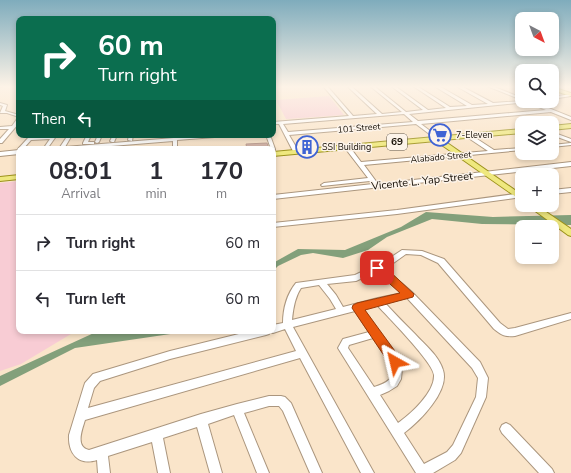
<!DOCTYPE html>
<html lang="en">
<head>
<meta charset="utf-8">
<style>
	body { margin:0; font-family:"Nunito Sans",sans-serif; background:#f2f2f3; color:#2b2b33; height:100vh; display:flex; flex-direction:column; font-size:15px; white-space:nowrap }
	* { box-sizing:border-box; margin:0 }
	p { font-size:13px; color:#7c7c81 }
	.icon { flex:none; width:22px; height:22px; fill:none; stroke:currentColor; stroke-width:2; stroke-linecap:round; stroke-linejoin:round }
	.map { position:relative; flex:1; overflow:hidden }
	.sheet { position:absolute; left:16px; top:146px; width:260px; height:188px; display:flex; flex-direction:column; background:#fff; border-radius:8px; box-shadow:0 2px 6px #0003 }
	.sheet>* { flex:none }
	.hud { position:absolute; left:16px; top:16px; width:260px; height:122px; border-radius:8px; box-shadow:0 2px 6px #0003; background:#0b6e4f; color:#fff; overflow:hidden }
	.needle { width:26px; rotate:139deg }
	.fabs { position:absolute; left:515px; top:12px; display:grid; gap:8px }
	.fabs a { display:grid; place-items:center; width:44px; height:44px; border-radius:8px; background:#fff; box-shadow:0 2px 6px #0003; font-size:20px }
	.pin { position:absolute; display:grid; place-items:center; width:34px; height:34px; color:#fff; margin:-17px; border-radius:8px; box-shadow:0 2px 6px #0006 }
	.me { position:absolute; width:44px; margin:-22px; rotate:323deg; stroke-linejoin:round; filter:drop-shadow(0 0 3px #0008) }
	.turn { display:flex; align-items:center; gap:14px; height:84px; padding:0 16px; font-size:18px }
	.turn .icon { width:52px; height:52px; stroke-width:2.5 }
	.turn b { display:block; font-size:28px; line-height:34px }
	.then { display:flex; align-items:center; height:38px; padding:0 16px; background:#0003; gap:8px; font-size:15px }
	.eta { display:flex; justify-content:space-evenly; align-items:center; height:68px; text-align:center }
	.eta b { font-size:24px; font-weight:700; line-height:28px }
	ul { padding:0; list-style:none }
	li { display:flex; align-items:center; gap:12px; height:56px; padding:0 16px; border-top:1px solid #e1e1e2 }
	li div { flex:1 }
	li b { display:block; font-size:15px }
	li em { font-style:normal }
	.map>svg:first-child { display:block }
</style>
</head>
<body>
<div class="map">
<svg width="571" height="473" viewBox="0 0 571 473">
	<rect width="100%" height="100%" fill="#fae5ca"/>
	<!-- green -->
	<path fill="#f8ccd4" d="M329,96L344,115L286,119L276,100Z
		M19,181V331H76L21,364L0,371V183Z"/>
	<!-- water -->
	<path fill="#83a07b" d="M426,212L493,217L571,215V225L482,224L432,219L387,237L368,250L343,258L313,253L301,255L278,266L273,271V263L298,249L345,250L401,227Z
		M191,331L75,348L0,386V376L96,332Z"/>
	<!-- building -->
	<path fill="#d1afa4" stroke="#b9988d" d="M267,143L269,149H247L246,144Z"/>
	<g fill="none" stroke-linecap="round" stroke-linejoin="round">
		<!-- minor casing -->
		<g stroke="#ab967e" stroke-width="2">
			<path id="minor" d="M0,86H3L1,87Z
				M323,86H327L353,116L377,114L347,86H351L382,114L402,112L370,86H374L406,112L423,110L391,86H395L428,110L446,108L413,86H417L450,107L467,106L434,86H439L472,105L488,104L456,86H461L493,103L522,101H531L571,117V120L551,112L421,124L438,137V138L436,139L416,124L289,135L299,152L294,153L279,124H273V122L349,116ZM527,102L546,110L418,121L409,114ZM404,114L413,122L288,132L283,124Z
				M487,86H492L522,98V100Z
				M571,94V96L552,99V97Z
				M0,103L7,105L5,111L19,115V117L7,113H0L3,106L0,105Z
				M17,119H19V123L2,143H0V139L9,129H0V127L12,126Z
				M552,132L571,139V142L552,135Z
				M53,135H57L47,149H43L50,139L31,140L23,149H19V150L18,149L28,138Z
				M68,135H72L65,147L210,135H229L227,136L177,140V149L173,148V141L74,149H54L60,147Z
				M87,135H91L88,142H94V144H83V143Z
				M98,135H102L99,142L97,143L95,142Z
				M113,135H117L114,142H112L110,141Z
				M129,135H133L132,141L128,140Z
				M266,135H270L275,149V150L271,149Z
				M467,135H471L494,150L522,148V150L364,165L378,184L571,162V166L273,199V195L373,184L370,181L322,186L321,185L324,183L368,178L345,148V146H349L361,162L488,151L467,137Z
				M571,143V145L552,147V145Z
				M19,150V154L0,156V152Z
				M571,188V192L552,194V190Z
				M522,193V197L397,214L273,227V223L397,210Z
				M402,250L422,251L444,259L500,323L508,329L515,328L571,313V319L515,336C504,337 502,335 494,329L438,263L421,255L406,254L385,269L412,292L480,362L488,378L486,397L461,453L455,460L433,473H416L338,348L343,339L369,332L355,311L293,327L374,473H361L300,358L85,420C82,430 75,447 89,450L201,414L237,404L269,396H281L285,397L291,403L322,473H310L283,411L279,406H269L244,413L269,473H257L234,415L208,424L222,473H210L197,427L163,438L170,473H158L152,442L108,456L110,473H98L97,460C78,466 68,453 69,435L84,386L85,383L93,374L170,351L251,331H273V325L283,323C283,309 287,294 296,283L355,275L374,266H378ZM377,271L402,293L378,298L343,307L336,295L327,284L356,281ZM319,285L330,299L336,309L292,320C293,309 295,297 301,288ZM407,298L472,368L478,378L476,397L453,445L447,452L424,464L404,433C419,422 450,391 443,370C439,356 425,345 415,334C405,324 395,314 385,303ZM377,305C388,317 433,362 434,375C435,392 411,414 398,423L380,395L389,391L397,386L401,379L402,369L399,359L363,309ZM285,329L296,351L88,408L94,388L100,381L170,359L266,335L269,334L270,332L273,333ZM373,338C379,347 397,367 391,377C388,383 380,385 374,387L348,348L349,345Z
				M506,423L510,425L552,469L554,473H539L502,433L500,429L502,425Z"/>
		</g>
		<!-- major casing -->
		<g stroke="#9c921c" stroke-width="2">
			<path id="major" d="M552,87L571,93V96L552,90Z
				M571,124V128L552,130V126Z
				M522,129V133L443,140L522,195V201L436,141L273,156V152Z
				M19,175V179L0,181V177Z
				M527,205H536L571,229V236L568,235Z"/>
		</g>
		<!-- minor -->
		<use href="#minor" fill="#fff" fill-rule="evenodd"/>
		<!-- major -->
		<use href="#major" fill="#efe87e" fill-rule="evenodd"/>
	</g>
	<!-- sky -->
	<linearGradient id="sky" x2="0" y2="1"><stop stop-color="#7facbc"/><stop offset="0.57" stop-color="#fdf3e7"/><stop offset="1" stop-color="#fdf3e7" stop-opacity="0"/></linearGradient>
	<rect width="571" height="152" fill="url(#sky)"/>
	<!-- route -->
	<path fill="#ea580c" stroke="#983908" d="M377,265L386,268L414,294L413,297L365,310L400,358L402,362L400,366L395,367L391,366L352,308L353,305L357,303L400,293L372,268Z"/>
	<!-- icons -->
	<defs>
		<g id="supermarket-ring" transform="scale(1.15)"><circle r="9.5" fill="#fdf4ea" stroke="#3f63d4" stroke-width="1.5"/><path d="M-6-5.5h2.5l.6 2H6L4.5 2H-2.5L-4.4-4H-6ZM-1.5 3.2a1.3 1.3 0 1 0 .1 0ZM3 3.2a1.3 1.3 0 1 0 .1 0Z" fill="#3f63d4"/></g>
		<g id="building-ring" transform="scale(1.15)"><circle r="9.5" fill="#fdf4ea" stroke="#3f63d4" stroke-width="1.5"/><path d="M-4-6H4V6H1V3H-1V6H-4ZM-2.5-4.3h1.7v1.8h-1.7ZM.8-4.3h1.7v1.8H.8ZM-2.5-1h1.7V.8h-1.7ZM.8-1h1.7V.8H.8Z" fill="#3f63d4"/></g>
	</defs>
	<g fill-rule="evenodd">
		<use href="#supermarket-ring" x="440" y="135"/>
		<use href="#building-ring" x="307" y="147"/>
	</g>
	<g text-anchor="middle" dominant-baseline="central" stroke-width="3" stroke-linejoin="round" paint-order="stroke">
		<!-- far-street labels -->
		<g font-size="9" fill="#171007" stroke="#fdf4ea">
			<text transform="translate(359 128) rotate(-5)">101 Street</text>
			<text transform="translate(441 157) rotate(-5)">Alabado Street</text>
		</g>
		<!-- far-poi labels -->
		<g font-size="9" fill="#171007" stroke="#fdf4ea" text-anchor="start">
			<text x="456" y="135">7-Eleven</text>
			<text x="322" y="147">SSI Building</text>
		</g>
		<!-- shield labels -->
		<rect fill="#fdf4ea" stroke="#5c544b" stroke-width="1" x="387" y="134" width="20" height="16" rx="3"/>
		<g font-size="10" font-weight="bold" fill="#171007">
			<text x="397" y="142">69</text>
		</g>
		<!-- street labels -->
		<g font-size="11" fill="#171007" stroke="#fdf4ea">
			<text transform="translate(422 181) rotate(-6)">Vicente L. Yap Street</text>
		</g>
	</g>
</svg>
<div class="fabs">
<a><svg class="needle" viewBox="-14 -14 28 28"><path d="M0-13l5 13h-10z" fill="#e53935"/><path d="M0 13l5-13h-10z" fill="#7c7c81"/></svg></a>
<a><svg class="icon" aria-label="search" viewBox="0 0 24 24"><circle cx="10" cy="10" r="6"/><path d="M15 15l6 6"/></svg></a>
<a><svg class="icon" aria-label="layers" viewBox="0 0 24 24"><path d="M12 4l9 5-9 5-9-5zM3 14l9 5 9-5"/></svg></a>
<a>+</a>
<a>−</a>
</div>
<div class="pin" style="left:377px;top:268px;background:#d93025"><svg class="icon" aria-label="arrive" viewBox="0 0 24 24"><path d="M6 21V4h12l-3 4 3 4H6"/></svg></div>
<svg class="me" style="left:395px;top:362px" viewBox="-20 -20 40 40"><path d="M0-17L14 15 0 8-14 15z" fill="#ea580c" stroke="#fff" stroke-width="4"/></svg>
<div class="hud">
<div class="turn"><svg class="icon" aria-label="right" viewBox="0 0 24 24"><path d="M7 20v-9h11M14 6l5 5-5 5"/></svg><div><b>60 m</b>Turn right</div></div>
<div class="then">Then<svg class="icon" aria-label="left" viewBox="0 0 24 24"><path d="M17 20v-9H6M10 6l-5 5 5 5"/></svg></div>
</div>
<section class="sheet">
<div class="eta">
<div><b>08:01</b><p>Arrival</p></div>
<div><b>1</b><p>min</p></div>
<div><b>170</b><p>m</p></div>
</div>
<ul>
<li><svg class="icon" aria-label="right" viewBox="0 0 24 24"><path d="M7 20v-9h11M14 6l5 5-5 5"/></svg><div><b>Turn right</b></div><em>60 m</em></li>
<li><svg class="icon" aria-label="left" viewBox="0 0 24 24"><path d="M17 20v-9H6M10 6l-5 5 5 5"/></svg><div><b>Turn left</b></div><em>60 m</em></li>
</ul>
</section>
</div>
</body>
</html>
